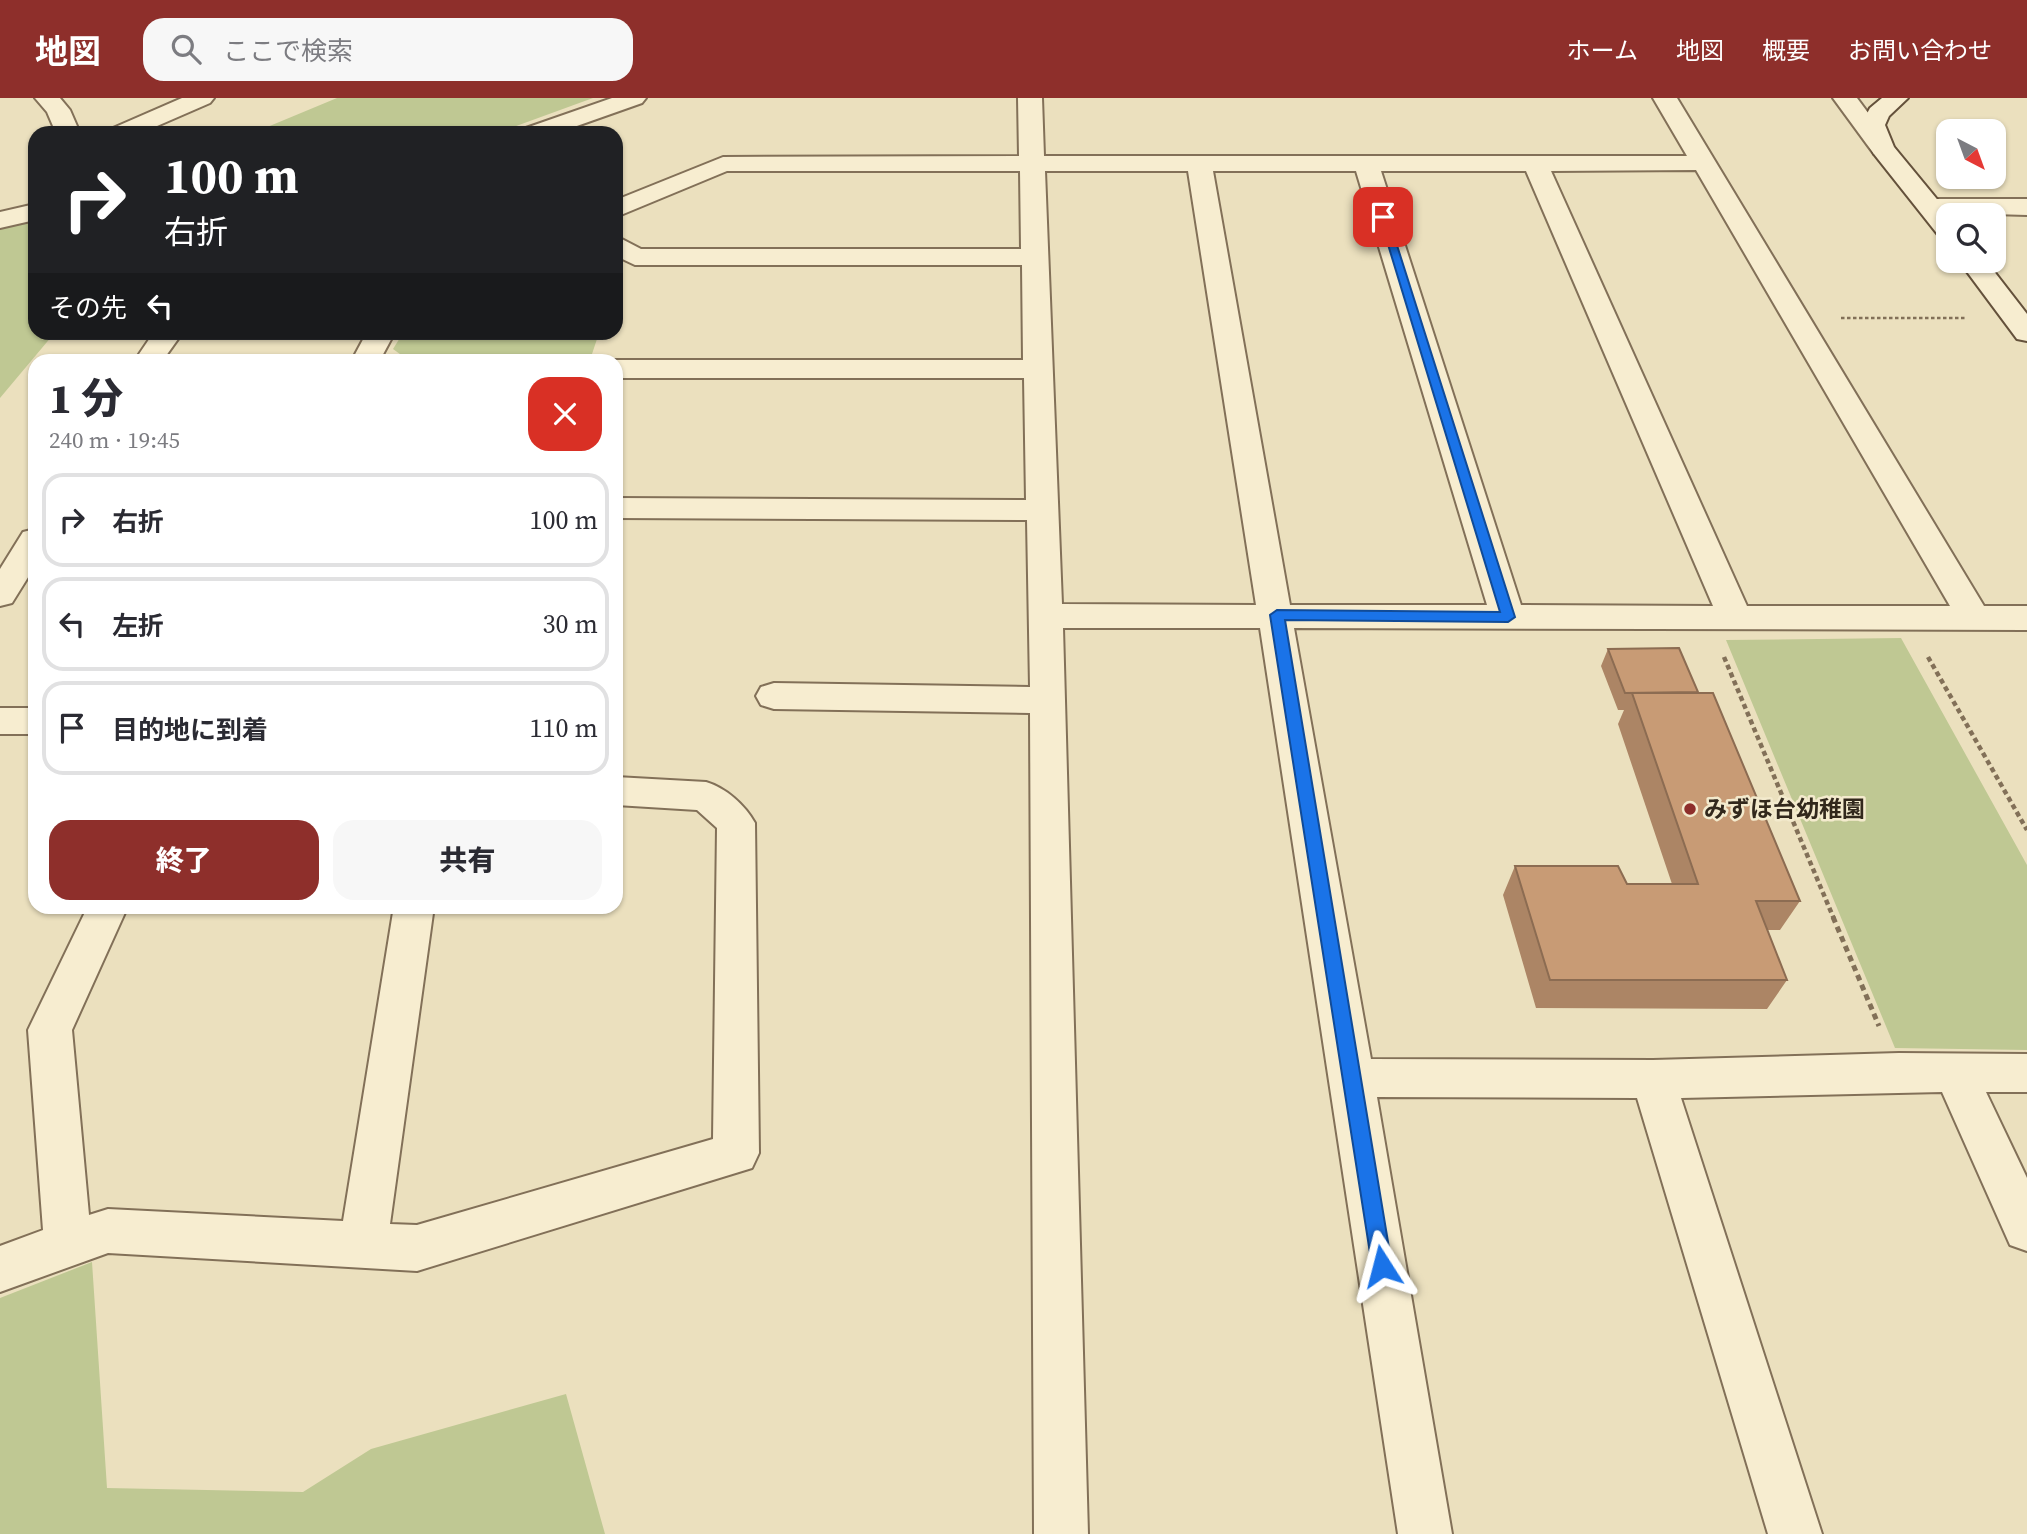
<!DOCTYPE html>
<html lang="ja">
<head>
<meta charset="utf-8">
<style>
	body { margin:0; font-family:"Source Serif 4","Noto Sans JP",serif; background:#f7f7f7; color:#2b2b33; height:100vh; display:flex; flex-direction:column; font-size:26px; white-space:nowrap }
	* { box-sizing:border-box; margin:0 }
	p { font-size:23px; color:#7c7c81 }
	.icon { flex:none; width:38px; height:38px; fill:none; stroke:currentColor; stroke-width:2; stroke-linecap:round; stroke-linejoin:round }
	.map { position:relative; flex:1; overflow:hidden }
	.panel { position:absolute; left:28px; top:256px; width:595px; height:560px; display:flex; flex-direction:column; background:#fff; border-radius:21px; box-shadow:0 2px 5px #0004 }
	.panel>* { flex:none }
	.guide { position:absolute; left:28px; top:28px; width:595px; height:214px; border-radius:21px; box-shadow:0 2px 5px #0004; background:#202124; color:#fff; overflow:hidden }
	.needle { width:46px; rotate:139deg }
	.tools { position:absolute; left:1936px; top:21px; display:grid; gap:14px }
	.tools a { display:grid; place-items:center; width:70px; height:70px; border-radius:14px; background:#fff; box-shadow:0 2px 5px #0004; font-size:35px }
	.pin { position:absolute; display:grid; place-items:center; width:60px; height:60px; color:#fff; margin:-30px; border-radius:14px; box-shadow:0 4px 10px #0006 }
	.me { position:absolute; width:77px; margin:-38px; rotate:351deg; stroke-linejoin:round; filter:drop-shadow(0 0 5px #0008) }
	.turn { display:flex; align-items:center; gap:24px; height:147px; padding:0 21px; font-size:32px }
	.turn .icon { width:91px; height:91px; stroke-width:2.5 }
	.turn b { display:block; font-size:49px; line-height:60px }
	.then { display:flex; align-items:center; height:66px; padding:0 21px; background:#0003; gap:14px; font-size:26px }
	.round { display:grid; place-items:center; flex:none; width:74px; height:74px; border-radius:21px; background:#f7f7f7 }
	.overview { display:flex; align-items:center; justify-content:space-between; height:119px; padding:0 21px }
	h1 { font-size:42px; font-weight:800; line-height:52px }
	.cta { display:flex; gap:14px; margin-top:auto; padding:14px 21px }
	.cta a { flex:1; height:80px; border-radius:21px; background:#8e2f2b; color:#fff; font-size:28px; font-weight:800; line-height:80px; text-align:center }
	.cta a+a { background:#f7f7f7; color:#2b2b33 }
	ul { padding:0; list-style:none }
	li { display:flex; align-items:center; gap:21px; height:94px; margin:0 14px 10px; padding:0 7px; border:4px solid #e1e1e2; border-radius:21px }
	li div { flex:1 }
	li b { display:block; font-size:26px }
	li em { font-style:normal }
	header { display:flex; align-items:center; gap:42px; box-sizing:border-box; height:98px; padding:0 35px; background:#8e2f2b; color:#fff }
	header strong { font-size:33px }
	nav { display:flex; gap:38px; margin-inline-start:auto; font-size:24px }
	.search { width:490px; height:63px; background:#f7f7f7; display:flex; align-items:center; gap:18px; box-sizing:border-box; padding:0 24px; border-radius:21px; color:#7c7c81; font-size:26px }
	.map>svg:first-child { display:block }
</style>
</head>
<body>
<header>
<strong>地図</strong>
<div class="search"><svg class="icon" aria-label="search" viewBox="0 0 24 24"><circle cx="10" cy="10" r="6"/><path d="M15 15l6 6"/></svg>ここで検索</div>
<nav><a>ホーム</a><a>地図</a><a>概要</a><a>お問い合わせ</a></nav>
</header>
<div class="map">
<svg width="2027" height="1436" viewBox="0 0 2027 1436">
	<rect width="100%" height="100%" fill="#ebe0be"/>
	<!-- green -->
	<path fill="#bfc893" d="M337,0H593L497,35H253Z
		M35,123V234L92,235L52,238L0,300V131Z
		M403,235V234L599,235L590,262L404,259L393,251Z
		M1901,540L2027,767V952L1895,950L1726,542Z
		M92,1164L107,1390L303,1394L371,1351L566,1296L605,1436H0V1200Z"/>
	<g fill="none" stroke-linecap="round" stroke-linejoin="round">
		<!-- street casing -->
		<g stroke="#827058" stroke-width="4">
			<path id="street" d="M35,0H60L70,12L80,35H56L47,14Z
				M182,0H214L210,5L141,35H109L113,30Z
				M612,0H646L642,5L557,35H522L526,30Z
				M1018,0H1042L1044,58H1687L1653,0H1677L1984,508H2027V532L1294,530L1371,961L1653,962L1899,955L2027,956V994H1986L2027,1080V1153L2010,1147L1942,994L1681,1000L1822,1436H1768L1637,1000L1377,999L1452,1436H1398L1260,530H1063L1088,1436H1034L1030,615L774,611L761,607L756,598L761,589L774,585L1030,589L1027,422L616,420V400L1026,402L1024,280H616L615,262H1023L1022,167H635L616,158V138L641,151H1021L1020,73H727L616,119V102L723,59L1019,58ZM1696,72L1950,508H1747L1551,73ZM1045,73H1188L1256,507L1062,506ZM1213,73H1356L1487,507H1290ZM1381,73H1526L1713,508L1521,507Z
				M1833,0H1857L1895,51L1892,56H1874Z
				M1930,101H2027V117L1921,114L1917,109L1921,104Z
				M35,106V122L0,130V114Z
				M154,234H183L163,262H135Z
				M367,234H395L380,262H352Z
				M35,431V468L12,505L0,508V471L23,434Z
				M0,610H35V636H0Z
				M616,679L706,684C726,690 745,707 755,725L759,1055L752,1070L417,1173L108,1155L0,1194V1148L43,1132L28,932L88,808H128L72,932L89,1117L108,1111L343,1123L394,808H434L390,1126L417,1127L713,1041L717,730L697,712L616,707Z"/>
		</g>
		<!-- secondary casing -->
		<g stroke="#64513b" stroke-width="4">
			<path id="secondary" d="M1882,0H1908L1889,18L1885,27L1894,49L1950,117L1948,140L1939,138L1874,56L1861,27L1870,10Z
				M1959,163H1986L2027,216V243L2017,241Z"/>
		</g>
		<!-- path-far2 -->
		<path stroke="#827058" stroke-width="2.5" stroke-dasharray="3.5 2.5" stroke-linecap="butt" d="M1841,220H1966"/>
		<!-- path-far1 -->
		<path stroke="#827058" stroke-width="4.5" stroke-dasharray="5 3.5" stroke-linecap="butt" d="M1724,559L1834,821
			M1928,559L2027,732"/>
		<!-- path -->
		<path stroke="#827058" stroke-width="5" stroke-dasharray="6 4.5" stroke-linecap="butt" d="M1833,819L1879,928"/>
		<!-- street -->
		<use href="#street" fill="#f7edd0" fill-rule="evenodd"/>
		<!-- secondary -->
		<use href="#secondary" fill="#f7edd0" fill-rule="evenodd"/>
	</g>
	<!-- wall -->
	<path fill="#ac8565" d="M1608,551L1697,595L1800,803L1780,832H1767L1787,882L1767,911L1536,910L1503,797L1515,768L1627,786H1672L1618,626L1624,612H1618L1601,568Z"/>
	<!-- building -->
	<path fill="#c89b75" stroke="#8c6c52" stroke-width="2" d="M1679,550L1698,594L1625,595L1608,551Z
		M1632,595H1713L1800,803H1756L1787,882H1550L1515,768H1618L1627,786H1698Z"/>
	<!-- route -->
	<path fill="#1a73e8" stroke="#114b97" stroke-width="2" d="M1379,117L1388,119L1515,519L1508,524L1285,522L1392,1168L1389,1174L1382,1177L1375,1174L1372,1168L1270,517L1277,512L1500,514Z"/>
	<!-- markers -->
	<circle fill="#8e2f2b" stroke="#f3eacd" stroke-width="2.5" cx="1690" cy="711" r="7"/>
	<g text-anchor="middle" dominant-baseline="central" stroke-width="5" stroke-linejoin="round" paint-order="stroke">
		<!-- poi labels -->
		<g font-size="23" font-weight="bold" fill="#32281c" stroke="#f3eacd" text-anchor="start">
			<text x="1704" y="711">みずほ台幼稚園</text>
		</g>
	</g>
</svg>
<div class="tools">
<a><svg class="needle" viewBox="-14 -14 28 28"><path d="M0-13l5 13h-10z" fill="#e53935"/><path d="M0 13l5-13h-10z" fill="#7c7c81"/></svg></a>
<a><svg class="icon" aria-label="search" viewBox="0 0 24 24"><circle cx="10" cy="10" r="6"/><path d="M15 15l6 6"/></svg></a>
</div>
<div class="pin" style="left:1383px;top:119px;background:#d93025"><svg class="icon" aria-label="arrive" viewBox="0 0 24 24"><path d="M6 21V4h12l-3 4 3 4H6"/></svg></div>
<svg class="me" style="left:1382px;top:1168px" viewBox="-20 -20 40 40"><path d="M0-17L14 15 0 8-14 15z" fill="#1a73e8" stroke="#fff" stroke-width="4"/></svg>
<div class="guide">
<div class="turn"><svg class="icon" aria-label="right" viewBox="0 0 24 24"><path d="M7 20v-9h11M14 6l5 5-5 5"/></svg><div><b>100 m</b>右折</div></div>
<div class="then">その先<svg class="icon" aria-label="left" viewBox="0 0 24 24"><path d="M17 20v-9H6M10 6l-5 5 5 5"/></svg></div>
</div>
<section class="panel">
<div class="overview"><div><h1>1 分</h1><p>240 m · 19:45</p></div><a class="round" style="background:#d93025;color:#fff"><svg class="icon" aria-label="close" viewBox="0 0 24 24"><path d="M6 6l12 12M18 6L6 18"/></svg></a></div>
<ul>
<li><svg class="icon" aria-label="right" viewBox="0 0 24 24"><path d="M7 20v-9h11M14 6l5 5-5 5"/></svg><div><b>右折</b></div><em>100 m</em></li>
<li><svg class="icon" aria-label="left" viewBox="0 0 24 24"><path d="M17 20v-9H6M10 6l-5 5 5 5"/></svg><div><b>左折</b></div><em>30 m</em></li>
<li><svg class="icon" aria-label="arrive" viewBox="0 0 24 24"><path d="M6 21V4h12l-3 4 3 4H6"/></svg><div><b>目的地に到着</b></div><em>110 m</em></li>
</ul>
<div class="cta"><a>終了</a><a>共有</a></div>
</section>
</div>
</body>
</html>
